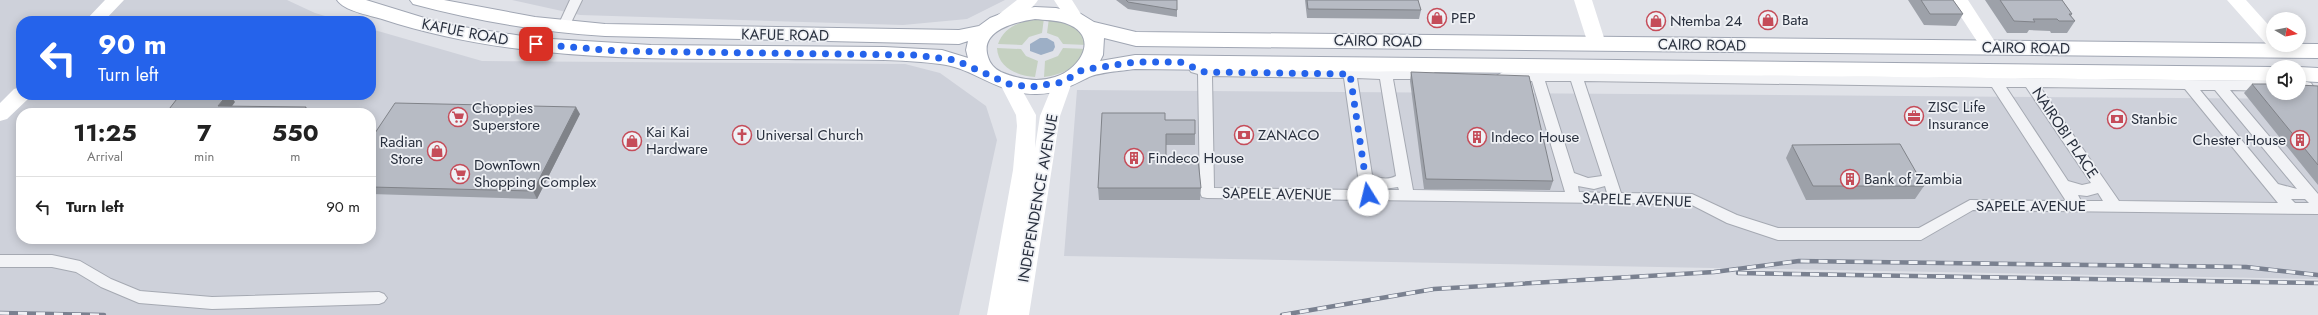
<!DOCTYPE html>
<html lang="en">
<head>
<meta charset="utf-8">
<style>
	body { margin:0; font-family:Jost,sans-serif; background:#f6f6f6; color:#222; height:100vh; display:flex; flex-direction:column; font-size:15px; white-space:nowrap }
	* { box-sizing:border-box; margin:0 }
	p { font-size:13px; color:#767676 }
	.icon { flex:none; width:22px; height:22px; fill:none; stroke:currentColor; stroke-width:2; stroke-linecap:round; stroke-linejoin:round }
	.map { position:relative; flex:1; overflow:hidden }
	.sheet { position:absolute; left:16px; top:108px; width:360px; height:136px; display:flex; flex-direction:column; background:#fff; border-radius:16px; box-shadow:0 2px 10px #0003 }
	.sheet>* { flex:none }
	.top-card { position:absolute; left:16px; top:16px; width:360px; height:84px; border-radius:16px; box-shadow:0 2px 10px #0003; background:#2563eb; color:#fff; overflow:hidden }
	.needle { width:26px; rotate:100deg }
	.fabs { position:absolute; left:2266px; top:12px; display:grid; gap:8px }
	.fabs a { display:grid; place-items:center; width:40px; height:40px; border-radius:50%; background:#fff; box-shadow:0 2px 10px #0003; font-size:20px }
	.pin { position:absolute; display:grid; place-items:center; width:34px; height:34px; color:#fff; margin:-17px; border-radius:8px; box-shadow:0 2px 6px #0006 }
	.me { position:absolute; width:44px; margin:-22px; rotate:351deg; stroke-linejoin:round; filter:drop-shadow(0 0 3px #0008) }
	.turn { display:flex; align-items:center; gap:14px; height:84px; padding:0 16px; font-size:18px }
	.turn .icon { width:52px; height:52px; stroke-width:2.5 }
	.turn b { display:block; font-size:28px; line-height:34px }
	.eta { display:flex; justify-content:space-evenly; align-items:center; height:68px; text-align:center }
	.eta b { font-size:24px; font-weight:700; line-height:28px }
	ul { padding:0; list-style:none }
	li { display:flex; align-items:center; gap:12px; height:60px; padding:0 16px; border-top:1px solid #e0e0e0 }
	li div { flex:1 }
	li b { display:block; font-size:15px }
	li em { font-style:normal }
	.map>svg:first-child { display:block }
</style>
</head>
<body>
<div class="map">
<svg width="2318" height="315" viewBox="0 0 2318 315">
	<rect width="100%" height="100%" fill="#e0e2e8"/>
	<!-- built -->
	<path fill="#ced1da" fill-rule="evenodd" d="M0,0H287L315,13L342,21H21V95H371V29L482,61L905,64L940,73L986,106L997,140L959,315H0ZM21,113H371V239H21Z
		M512,0H1005L967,19L903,25L580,15Z
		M1077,90L2318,99V279L1064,256Z"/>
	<!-- green -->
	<path fill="#c5d1c1" d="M1044,18L1042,33L1029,37L1022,45L998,44C1005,24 1026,20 1044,18Z
		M1049,18L1058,19L1081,31L1087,45L1063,44L1058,37L1047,33Z
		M997,48L1021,49L1026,56L1038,61L1035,77C1018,76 998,68 997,48Z
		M1063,48L1087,49C1081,67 1061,75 1044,77L1045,61L1058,56Z"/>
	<!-- water -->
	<path fill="#9dafc6" d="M1040,38H1047L1054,42L1055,47L1053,51L1041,55L1030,51V44Z"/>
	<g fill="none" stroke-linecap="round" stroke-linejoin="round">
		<!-- street casing -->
		<g stroke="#a5a9b2" stroke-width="2">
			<path id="street" d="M570,0H582L567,31H559L557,28Z
				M1196,65L1206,68L1434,72L1436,75L1429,79H1393L1413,190L1565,192L1532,81L1498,79L1496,76L1503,72L2273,81V91L2230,90L2318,194V214L1973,210L1921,240H1778L1727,223L1690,204L1207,198L1202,197L1200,193L1198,74L1191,72L1189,69ZM1212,76L1344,78L1360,190L1214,188ZM1357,78L1380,79L1396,176C1388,180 1380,179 1372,175ZM1545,81H1571L1602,176L1588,178L1574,173ZM1584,81L1992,87L2066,201L1970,200L1919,228H1778L1737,215L1692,194L1621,193ZM2006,87H2026L2091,183L2082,185L2068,181ZM2040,87L2185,89L2278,203L2119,201ZM2200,90H2215L2297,189L2278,184ZM1578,186L1594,189L1605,186L1607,193L1579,192ZM1374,187L1384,189L1398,187L1399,190H1374ZM2098,193L2103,201H2081L2078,195L2087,196ZM2291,199H2305L2309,203H2295Z
				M2299,80L2311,83L2313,86L2311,89H2299Z
				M0,255H52L80,261L111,279L140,291L212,297L379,292L384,294L387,298L384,302L379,304L212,309L139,303L101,287L76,272L52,267H0Z"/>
		</g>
		<!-- primary casing -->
		<g stroke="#a0a6b3" stroke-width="2">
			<path id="primary" d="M337,0H366L444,24L535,38L651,45L884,47L942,50L968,58L966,50L968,41L959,44L605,36C540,32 477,21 413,4L410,0H444L535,17L605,24L959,30L979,26L990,18L1008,11L1035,7L1056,8L1081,14L1094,22L1136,32L2318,44V58L1136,46L1104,38L1103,55L1100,61L1135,55L2273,67V81L1135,69C1122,71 1098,72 1087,78C1071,86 1056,94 1037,94C999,95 972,67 940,64C890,58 838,60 788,59C652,59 513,62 382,19C369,15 344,11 337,0ZM1035,19C1045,20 1056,20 1065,23C1101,35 1081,69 1055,77C1037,83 1018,79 1001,72C995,69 990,64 988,57C979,30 1016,22 1035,19Z
				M2299,67L2318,68V82L2299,81Z"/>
		</g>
		<!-- street -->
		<use href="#street" fill="#f2f3f6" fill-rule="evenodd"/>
		<!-- secondary -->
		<path fill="#fff" fill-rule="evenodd" d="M105,0H124L104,21H85Z
			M1017,0H1038C1031,11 1010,26 997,22L994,18Z
			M1054,0H1072L1084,19L1081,23L1075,25L1069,23Z
			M1574,0H1592L1606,44L1603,48L1597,50L1591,48L1588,44Z
			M1950,0H1968L1999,48L1996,52L1990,54L1984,52Z
			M2227,0H2246L2273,30V45H2279L2273,47L2267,45Z
			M1063,76L1070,77L1072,82L1060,116L1029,315H987L1013,170L1017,126L1016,115L1000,84L1002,79L1009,78L1016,79L1036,115L1035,148L1040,116L1054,82L1056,77Z
			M21,87V95H30L28,99L7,119L0,121V103L14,89Z"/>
		<!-- primary -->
		<use href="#primary" fill="#fff" fill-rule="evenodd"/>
		<!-- rail casing -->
		<g stroke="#7a8190" stroke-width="4.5">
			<path id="rail" d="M1738,273L2318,283
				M0,313L104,315
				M1282,315L1434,289L1714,272L1799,261L2246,267L2318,275"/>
		</g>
		<!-- rail -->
		<use href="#rail" stroke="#eff1f5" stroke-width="3" stroke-dasharray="9" stroke-linecap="butt"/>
	</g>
	<!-- wall -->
	<path fill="#9da1a9" d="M1116,0H1177V17L1128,9Z
		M1305,0H1418L1421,10L1419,19L1307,18Z
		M1908,0H1953L1963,14L1956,26L1924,25Z
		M1985,0H2062L2072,14L2071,16L2075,21L2067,33H2051L2050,31L2029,30L2027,33H2007Z
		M1411,72L1553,181L1550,190L1424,189L1410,81Z
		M2252,84L2318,86V185L2244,93Z
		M580,114L537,199L371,194V139Z
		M1165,120L1195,134V145H1166V159L1201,188L1200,200H1099L1098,188Z
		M1792,145L1924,186L1915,199L1806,200L1786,158Z"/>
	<!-- shaded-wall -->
	<path fill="#808389" d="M227,95H230L235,102L227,113L218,106Z
		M306,107L311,113H302Z
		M576,107L580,114L537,199L533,191Z"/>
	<!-- building -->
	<path fill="#b7bbc4" stroke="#808389" d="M1126,0H1177V10L1128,2Z
		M1307,0H1418L1421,10L1308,9Z
		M1921,0H1953L1963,14H1930Z
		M2000,0H2062L2072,14H2069L2075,21H2059L2057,19H2033L2035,22L2014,21Z
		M1411,72L1529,76L1553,181L1426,179Z
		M2252,84H2273V93H2299V85L2318,86V165Z
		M180,95H227L218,106L306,107L302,113H166Z
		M395,103L576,107L533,191L371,187V139Z
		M1102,113H1165V120H1195V134H1166V159H1198L1201,188H1098Z
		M1900,144L1924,186H1813L1792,145Z"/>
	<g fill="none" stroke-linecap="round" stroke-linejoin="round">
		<!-- route -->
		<path stroke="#2563eb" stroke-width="7" stroke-dasharray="0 12.6" d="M536,44L617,51L913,55L955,60L1009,84L1031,87L1063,82L1082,70L1135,62H1180L1205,72L1350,74L1368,195"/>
	</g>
	<!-- icons -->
	<defs>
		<g id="shop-ring" transform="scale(1)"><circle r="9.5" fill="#eff1f5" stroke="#c54c59" stroke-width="1.5"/><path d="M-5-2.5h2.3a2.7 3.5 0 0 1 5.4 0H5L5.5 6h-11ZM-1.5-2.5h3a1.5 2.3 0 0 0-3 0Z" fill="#c54c59"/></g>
		<g id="office-ring" transform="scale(1)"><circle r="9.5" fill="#eff1f5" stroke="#c54c59" stroke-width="1.5"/><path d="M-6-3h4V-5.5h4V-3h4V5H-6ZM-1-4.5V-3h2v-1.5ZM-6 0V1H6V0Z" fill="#c54c59"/></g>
		<g id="supermarket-ring" transform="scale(1)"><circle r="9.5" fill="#eff1f5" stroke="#c54c59" stroke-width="1.5"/><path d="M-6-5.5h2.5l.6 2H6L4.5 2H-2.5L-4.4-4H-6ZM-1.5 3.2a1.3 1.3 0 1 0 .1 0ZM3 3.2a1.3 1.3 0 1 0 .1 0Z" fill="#c54c59"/></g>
		<g id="bank-ring" transform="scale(1)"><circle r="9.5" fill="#eff1f5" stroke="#c54c59" stroke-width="1.5"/><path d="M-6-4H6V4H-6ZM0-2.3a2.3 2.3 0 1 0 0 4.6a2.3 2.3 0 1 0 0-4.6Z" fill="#c54c59"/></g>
		<g id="church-ring" transform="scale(1)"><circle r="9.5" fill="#eff1f5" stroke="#c54c59" stroke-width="1.5"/><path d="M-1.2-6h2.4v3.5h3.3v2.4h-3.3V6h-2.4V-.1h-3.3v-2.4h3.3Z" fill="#c54c59"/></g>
		<g id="building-ring" transform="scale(1)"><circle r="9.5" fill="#eff1f5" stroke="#c54c59" stroke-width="1.5"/><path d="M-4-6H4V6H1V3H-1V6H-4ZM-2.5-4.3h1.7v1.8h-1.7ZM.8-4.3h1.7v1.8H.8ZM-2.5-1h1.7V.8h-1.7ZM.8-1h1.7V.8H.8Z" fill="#c54c59"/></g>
	</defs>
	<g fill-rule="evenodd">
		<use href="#shop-ring" x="1437" y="18"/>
		<use href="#shop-ring" x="1768" y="20"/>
		<use href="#shop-ring" x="1656" y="21"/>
		<use href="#office-ring" x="1914" y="116"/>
		<use href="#supermarket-ring" x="458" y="117"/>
		<use href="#bank-ring" x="2117" y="119"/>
		<use href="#church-ring" x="742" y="135"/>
		<use href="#bank-ring" x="1244" y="135"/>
		<use href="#building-ring" x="1477" y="137"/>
		<use href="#building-ring" x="2300" y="140"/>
		<use href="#shop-ring" x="632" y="141"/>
		<use href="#shop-ring" x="437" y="151"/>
		<use href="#building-ring" x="1134" y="158"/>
		<use href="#supermarket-ring" x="460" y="174"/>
		<use href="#building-ring" x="1850" y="179"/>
	</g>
	<g text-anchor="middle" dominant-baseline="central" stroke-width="3.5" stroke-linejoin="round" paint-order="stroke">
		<!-- poi labels -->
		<g font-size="15" fill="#29303e" stroke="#eff1f5" text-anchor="start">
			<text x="1451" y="18">PEP</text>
			<text x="1782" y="20">Bata</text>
			<text x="1670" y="21">Ntemba 24</text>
			<text x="1928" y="107">ZISC Life<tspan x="1928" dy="17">Insurance</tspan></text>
			<text x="472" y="108">Choppies<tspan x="472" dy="17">Superstore</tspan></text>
			<text x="2131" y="119">Stanbic</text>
			<text x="646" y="132">Kai Kai<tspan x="646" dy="17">Hardware</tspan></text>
			<text x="756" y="135">Universal Church</text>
			<text x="1258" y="135">ZANACO</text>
			<text x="1491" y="137">Indeco House</text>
			<text x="2286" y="140" text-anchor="end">Chester House</text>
			<text x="423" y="142" text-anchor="end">Radian<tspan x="423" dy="17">Store</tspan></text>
			<text x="1148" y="158">Findeco House</text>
			<text x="474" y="165">DownTown<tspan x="474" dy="17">Shopping Complex</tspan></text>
			<text x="1864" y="179">Bank of Zambia</text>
		</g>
		<!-- street labels -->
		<g font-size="15" fill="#29303e" stroke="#eff1f5">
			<text transform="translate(465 32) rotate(11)">KAFUE ROAD</text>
			<text transform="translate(785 35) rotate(1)">KAFUE ROAD</text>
			<text transform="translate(1378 41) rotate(1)">CAIRO ROAD</text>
			<text transform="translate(1702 45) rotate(1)">CAIRO ROAD</text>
			<text transform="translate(2026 48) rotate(1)">CAIRO ROAD</text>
			<text transform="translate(2065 133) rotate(56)">NAIROBI PLACE</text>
			<text transform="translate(1277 194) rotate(1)">SAPELE AVENUE</text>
			<text transform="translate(1038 198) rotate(-80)">INDEPENDENCE AVENUE</text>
			<text transform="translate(1637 200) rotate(2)">SAPELE AVENUE</text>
			<text x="2031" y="206">SAPELE AVENUE</text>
		</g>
	</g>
</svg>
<div class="fabs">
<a><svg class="needle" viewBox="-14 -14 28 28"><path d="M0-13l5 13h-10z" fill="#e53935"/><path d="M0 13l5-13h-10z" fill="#767676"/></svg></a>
<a><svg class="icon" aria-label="sound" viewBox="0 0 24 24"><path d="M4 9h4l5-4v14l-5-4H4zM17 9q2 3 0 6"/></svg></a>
</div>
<div class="pin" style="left:536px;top:44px;background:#d93025"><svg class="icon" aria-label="arrive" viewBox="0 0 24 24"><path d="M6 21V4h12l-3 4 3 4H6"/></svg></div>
<svg class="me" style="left:1368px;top:195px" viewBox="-20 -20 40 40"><circle r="19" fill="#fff"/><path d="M0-13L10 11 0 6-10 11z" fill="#2563eb"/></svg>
<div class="top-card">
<div class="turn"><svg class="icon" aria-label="left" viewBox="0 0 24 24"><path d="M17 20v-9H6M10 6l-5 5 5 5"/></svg><div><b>90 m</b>Turn left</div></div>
</div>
<section class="sheet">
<div class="eta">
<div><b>11:25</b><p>Arrival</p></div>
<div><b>7</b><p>min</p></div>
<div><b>550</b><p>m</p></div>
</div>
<ul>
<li><svg class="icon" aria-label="left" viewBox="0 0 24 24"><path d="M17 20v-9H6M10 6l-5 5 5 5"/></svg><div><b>Turn left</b></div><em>90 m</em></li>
</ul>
</section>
</div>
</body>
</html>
